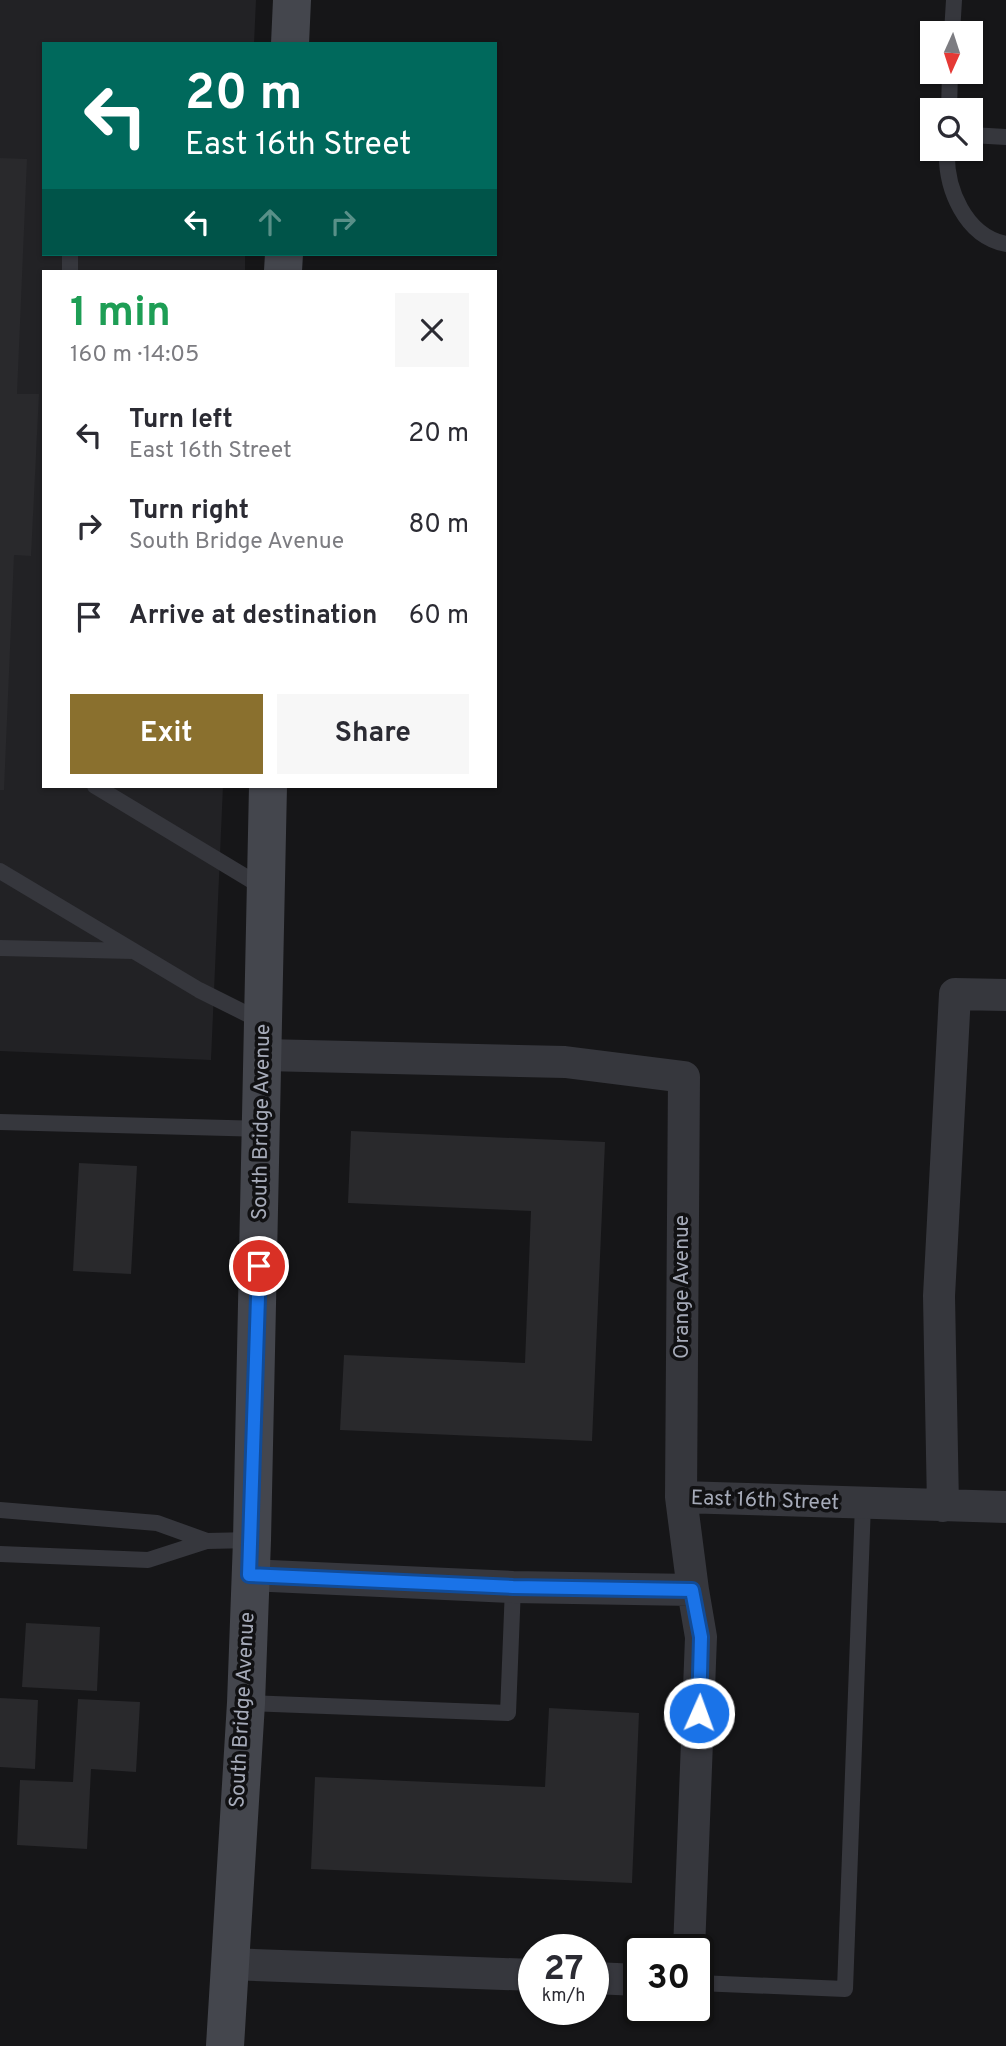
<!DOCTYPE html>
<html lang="en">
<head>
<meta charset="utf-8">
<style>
	body { margin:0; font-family:Overpass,sans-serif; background:#f7f7f7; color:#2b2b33; height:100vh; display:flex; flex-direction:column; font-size:26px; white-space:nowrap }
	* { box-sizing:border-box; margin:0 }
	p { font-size:23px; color:#7c7c81 }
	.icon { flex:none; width:38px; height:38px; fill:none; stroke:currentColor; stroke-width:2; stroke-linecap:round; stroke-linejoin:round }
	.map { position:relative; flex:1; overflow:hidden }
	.drawer { position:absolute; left:42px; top:270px; width:455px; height:518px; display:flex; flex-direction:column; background:#fff; border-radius:0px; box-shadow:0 2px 5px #0004 }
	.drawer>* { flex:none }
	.guide { position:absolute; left:42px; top:42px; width:455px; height:214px; border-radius:0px; box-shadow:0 2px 5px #0004; background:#00695c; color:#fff; overflow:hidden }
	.needle { width:46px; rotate:183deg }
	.fabs { position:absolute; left:920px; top:21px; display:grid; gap:14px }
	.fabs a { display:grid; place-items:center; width:63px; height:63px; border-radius:0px; background:#fff; box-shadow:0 2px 5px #0004; font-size:35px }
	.speed { position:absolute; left:518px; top:1934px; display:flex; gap:14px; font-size:35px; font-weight:700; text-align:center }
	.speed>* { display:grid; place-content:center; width:91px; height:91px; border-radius:50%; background:#fff; box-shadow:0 2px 5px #0004; line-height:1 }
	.speed small { font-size:18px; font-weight:400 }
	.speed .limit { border:4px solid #111; border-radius:10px; background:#fff; color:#111 }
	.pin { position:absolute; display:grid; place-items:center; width:60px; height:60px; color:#fff; margin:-30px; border:4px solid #fff; border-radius:50%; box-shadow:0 2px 7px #0007 }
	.me { position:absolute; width:77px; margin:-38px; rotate:2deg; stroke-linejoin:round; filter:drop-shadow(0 0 5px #0008) }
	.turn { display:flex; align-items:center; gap:24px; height:147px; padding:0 28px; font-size:32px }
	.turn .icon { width:91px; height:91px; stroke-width:2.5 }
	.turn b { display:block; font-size:49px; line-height:60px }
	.lanes { display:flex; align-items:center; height:66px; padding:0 28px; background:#0003; justify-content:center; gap:35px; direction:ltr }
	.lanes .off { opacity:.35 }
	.round { display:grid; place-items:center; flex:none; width:74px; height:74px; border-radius:0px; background:#f7f7f7 }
	.head { display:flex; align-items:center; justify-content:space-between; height:119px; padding:0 28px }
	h1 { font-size:42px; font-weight:700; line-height:52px; color:#1e9e55 }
	.button { display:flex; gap:14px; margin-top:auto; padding:14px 28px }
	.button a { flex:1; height:80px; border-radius:0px; background:#8a702e; color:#fff; font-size:28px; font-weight:700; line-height:80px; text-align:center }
	.button a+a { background:#f7f7f7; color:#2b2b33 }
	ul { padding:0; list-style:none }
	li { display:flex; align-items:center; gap:21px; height:91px; padding:0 28px }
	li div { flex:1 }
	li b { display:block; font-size:26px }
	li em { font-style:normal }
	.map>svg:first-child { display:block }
</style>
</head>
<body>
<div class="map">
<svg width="1006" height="2046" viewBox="0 0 1006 2046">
	<rect width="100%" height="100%" fill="#161618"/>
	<!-- built -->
	<path fill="#222225" d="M0,0H256L254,44H44V254H245V271H44V786H223L211,1060L0,1051Z"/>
	<!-- building -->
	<path fill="#29292c" d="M0,158L27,159L17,394H39L31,556L14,555L4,790H0Z
		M351,1131L605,1142L592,1441L340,1430L344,1355L525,1363L531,1211L348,1203Z
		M79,1163L137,1166L131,1274L73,1271Z
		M26,1623L100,1627L97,1691L22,1687Z
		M0,1698L38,1700L35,1769L0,1767Z
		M78,1699L140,1702L136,1772L91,1769L87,1849L17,1845L20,1780L73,1782Z
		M549,1708L639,1713L632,1883L311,1869L315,1777L545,1787Z"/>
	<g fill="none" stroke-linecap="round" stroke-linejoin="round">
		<!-- lane -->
		<path stroke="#36373d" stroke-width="16" d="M952,33L954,0
			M949,110L950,72
			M971,135L1006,137
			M947,149C945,188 965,236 1006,244
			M70,271V254
			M95,786L264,888
			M0,871L199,990L263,1022
			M0,948L134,951
			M0,1122L262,1129
			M0,1510L157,1523L207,1541
			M0,1554L148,1560L207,1541L252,1540
			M246,1703L508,1713L513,1587
			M698,1983L845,1989L863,1504"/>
		<!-- street -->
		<path stroke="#36373d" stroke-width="32" d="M264,1055L565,1062L684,1077L681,1497
			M943,1506L939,1296L955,994L1006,995
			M249,1575L513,1587L693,1590L681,1497L1006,1507
			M689,1950L701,1637L693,1590
			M228,1964L534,1975
			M593,1978L639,1980"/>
		<!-- secondary -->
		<path stroke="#44464d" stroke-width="38" d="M290,44L292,0
			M283,271L284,254
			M225,2046L246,1703L252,1540L268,786"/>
	</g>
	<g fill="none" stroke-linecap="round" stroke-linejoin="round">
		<!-- route casing -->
		<g stroke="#114b97" stroke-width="18">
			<path id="route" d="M259,1266L249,1575L513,1587L692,1590L701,1637L699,1713"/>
		</g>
		<!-- route -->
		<use href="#route" stroke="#1a73e8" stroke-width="12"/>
	</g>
	<g text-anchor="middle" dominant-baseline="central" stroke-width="7" stroke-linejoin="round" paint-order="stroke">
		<!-- street labels -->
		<g font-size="21" fill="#a6abb9" stroke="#111113">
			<text transform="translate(262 1122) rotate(-89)">South Bridge Avenue</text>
			<text transform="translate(682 1287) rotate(-90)">Orange Avenue</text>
			<text transform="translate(765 1501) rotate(2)">East 16th Street</text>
			<text transform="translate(243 1710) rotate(-87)">South Bridge Avenue</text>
		</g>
	</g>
</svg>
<div class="fabs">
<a><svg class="needle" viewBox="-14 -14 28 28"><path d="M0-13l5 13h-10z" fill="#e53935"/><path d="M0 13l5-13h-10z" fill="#7c7c81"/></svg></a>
<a><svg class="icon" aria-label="search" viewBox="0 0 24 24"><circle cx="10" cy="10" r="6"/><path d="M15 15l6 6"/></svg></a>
</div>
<div class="speed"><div>27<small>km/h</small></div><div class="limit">30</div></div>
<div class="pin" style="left:259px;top:1266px;background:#d93025"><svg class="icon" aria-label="arrive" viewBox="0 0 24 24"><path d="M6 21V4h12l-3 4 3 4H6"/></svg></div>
<svg class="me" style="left:699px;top:1713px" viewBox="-20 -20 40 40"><circle r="17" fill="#1a73e8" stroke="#fff" stroke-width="3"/><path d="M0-11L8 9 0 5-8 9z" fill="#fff"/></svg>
<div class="guide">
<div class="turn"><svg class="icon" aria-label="left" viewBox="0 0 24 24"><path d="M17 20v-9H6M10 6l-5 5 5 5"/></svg><div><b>20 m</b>East 16th Street</div></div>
<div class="lanes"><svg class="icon" aria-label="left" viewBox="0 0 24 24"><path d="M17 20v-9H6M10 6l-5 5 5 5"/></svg><svg class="icon off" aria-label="ahead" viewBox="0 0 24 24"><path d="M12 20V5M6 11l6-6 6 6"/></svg><svg class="icon off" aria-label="right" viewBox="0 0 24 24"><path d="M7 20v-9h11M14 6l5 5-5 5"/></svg></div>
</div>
<section class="drawer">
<div class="head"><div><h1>1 min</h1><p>160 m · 14:05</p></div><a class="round"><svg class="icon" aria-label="close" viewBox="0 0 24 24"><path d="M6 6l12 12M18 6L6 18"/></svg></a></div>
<ul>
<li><svg class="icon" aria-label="left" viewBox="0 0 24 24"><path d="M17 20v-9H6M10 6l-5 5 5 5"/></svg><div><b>Turn left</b><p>East 16th Street</p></div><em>20 m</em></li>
<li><svg class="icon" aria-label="right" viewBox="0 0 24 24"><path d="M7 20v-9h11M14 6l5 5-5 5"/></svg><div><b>Turn right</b><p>South Bridge Avenue</p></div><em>80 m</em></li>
<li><svg class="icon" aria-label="arrive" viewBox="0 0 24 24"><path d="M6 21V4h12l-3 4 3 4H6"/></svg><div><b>Arrive at destination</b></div><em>60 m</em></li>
</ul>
<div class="button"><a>Exit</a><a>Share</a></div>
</section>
</div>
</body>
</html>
